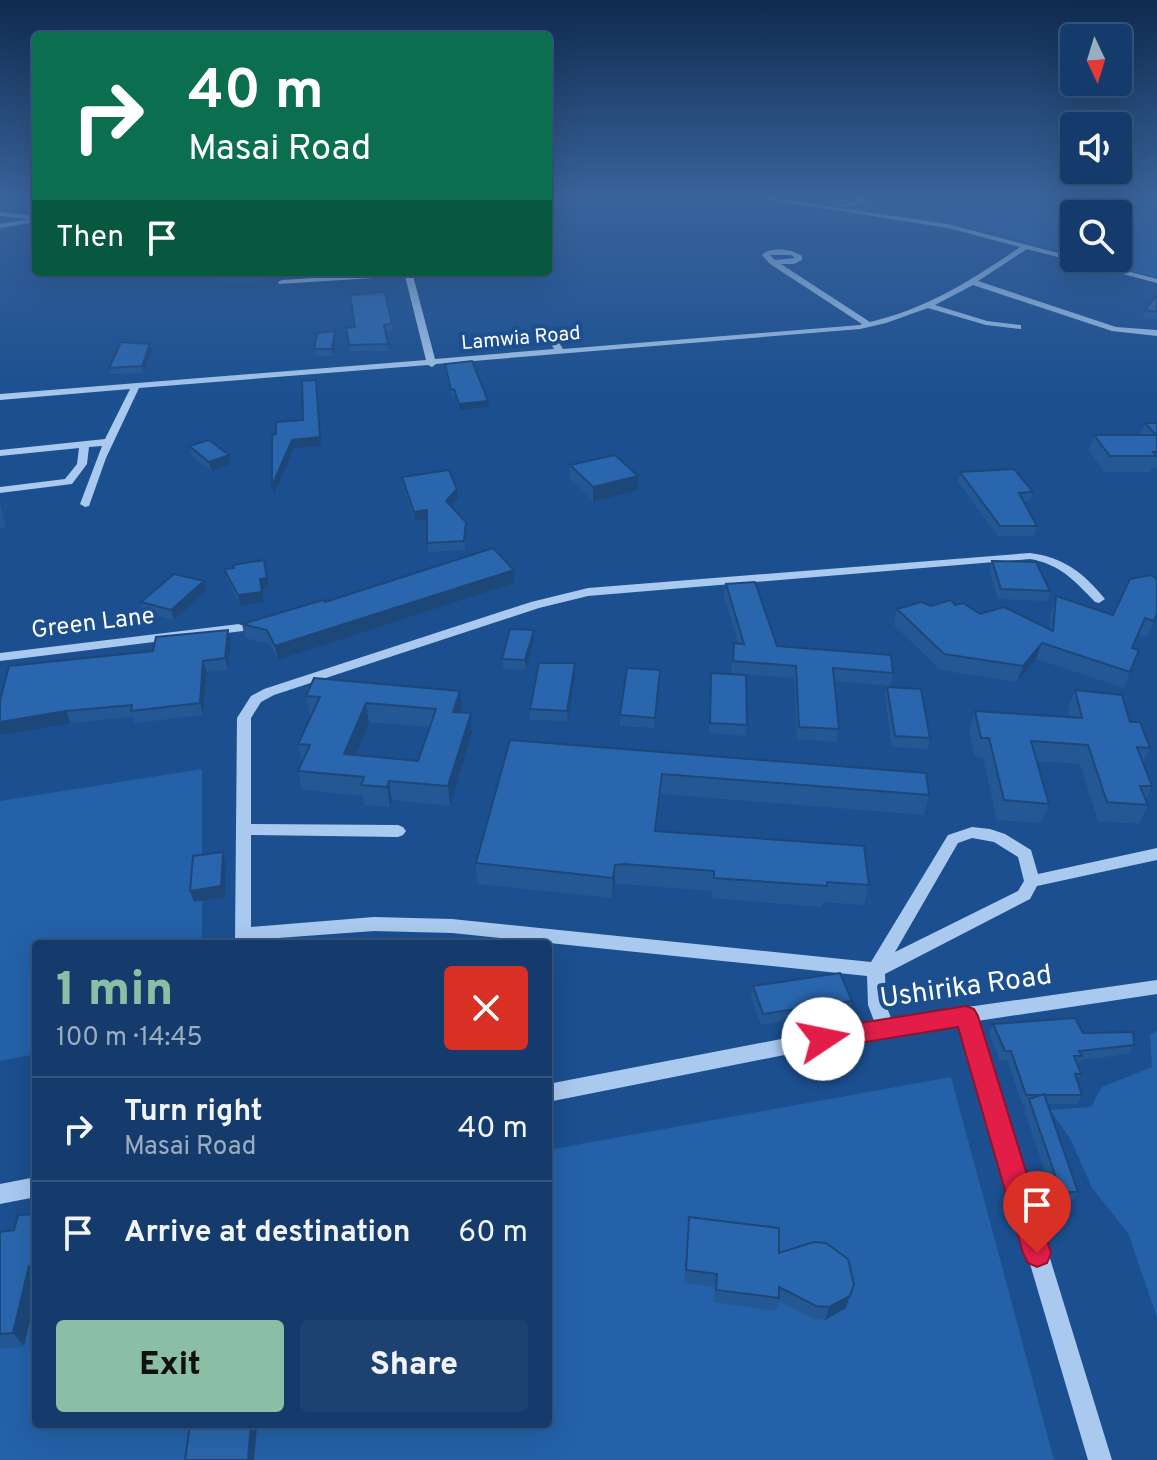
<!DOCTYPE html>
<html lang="en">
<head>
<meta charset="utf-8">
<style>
	body { margin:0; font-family:Overpass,sans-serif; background:#1d4271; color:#f1f3f6; height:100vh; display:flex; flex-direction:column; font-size:30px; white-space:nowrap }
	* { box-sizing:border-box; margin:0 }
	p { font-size:26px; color:#9dadc1 }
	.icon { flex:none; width:44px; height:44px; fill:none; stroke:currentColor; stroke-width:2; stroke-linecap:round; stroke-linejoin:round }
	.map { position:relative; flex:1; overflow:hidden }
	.sheet { position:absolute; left:32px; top:940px; width:520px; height:488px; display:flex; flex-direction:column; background:#143b6b; border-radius:8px; box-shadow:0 8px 32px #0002,0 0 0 2px #33557e }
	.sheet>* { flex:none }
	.guide { position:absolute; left:32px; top:32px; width:520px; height:244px; border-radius:8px; box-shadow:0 8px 32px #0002,0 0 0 2px #33557e; background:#0b6e4f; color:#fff; overflow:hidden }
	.needle { width:52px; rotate:176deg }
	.buttons { position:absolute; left:1060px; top:24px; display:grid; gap:16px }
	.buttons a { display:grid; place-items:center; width:72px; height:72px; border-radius:8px; background:#143b6b; box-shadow:0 8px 32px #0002,0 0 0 2px #33557e; font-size:40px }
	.pin { position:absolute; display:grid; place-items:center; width:68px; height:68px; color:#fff; margin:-82px -34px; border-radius:50% 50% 50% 0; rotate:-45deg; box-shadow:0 0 8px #0007 }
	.pin .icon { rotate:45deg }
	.me { position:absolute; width:88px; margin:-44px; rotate:79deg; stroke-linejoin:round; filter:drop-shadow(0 0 6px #0008) }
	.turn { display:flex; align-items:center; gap:28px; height:168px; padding:0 24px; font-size:36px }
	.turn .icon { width:104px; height:104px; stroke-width:2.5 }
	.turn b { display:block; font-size:56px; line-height:68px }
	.then { display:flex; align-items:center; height:76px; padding:0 24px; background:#0003; gap:16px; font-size:30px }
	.round { display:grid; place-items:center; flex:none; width:84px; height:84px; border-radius:8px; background:#1d4271 }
	.summary { display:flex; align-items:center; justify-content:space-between; height:136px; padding:0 24px }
	h1 { font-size:48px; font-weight:800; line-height:60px; color:#8abfa5 }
	.button { display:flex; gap:16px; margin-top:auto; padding:16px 24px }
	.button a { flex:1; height:92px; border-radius:8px; background:#8abfa5; color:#111; font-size:32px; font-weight:800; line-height:92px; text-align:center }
	.button a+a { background:#1d4271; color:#f1f3f6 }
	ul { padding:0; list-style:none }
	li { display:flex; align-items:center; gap:24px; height:104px; padding:0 24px; border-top:2px solid #33557e }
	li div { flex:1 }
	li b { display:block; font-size:30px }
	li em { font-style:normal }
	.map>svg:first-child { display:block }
</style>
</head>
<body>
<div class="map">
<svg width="1157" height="1460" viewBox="0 0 1157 1460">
	<rect width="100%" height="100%" fill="#1b4f8f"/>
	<!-- green -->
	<path fill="#2461a8" d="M766,196H1157V278L1085,258H1118V214H1074V255L963,226Z
		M202,769V944H36V1054L0,1061V801Z
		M1157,1031V1317L1128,1233L1092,1188L1071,1140L1050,1110L1091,1107L1102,1087L1152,1067L1150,1035Z
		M951,1077L1054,1460H0V1250L36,1243V1424H548V1150Z"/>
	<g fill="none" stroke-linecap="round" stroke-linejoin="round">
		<!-- minor -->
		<path fill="#a9c9ee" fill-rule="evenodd" d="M746,196H759L948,224L1157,279V283L1027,249L978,281L1116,327L1157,330V336L1112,331L973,285L935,305L987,321L1021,325V329L986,325L928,308L886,323L860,329L436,364L432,367L428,365L139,388L106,458L89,506L85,507L80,504L102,446L89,447L87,464L72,484L0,493V487L65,479L77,464L79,448L0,456V450L105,439L130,389L0,400V394L426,360L405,276L279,284L278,282L282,280L412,272L435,359L554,349L546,335L550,332L553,333L563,349L860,325L862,324L770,264L762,255C771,246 792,249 802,256V260L794,264H781L870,322C926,309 974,279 1020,247L948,228ZM770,255H791L795,258L775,260Z
			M851,196H859L869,201L842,207V205L859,201Z
			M0,212L28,215L31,217L28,219L0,216Z
			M36,218V222L0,228V224Z
			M1030,553C1063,557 1084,573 1105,599L1099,603L1095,602C1075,581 1060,564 1030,559L588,596L539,608L274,695L261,702L251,718V824L398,825L403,827L406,831L403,835L398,837L251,835V927L374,917L452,919L871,962L948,835L972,827L990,829L1005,834L1031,850L1038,874L1157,848V860L1037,886L1030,899L885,974L886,1005L891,1018L1157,980V994L977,1021L1112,1460H1088L959,1024L885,1035L548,1102V1084L874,1021L868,1005L867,976L452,933L374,931L251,940L250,944H236L235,941L237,718L251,696L264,689L531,602L588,588ZM972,838L994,842L1018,857L1024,881L1018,891L895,952L958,843Z
			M239,624L243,625L245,628L243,631L0,661V653Z
			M36,1177V1197L0,1204V1184Z"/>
	</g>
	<!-- wall -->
	<path fill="#245895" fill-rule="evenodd" d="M217,272H261V282H217L215,275Z
		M1157,295V320L1143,317L1145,310Z
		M392,324L393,331H385L389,351H350L346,328Z
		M335,331L336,338L333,356H316L314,349Z
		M150,344L152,350L144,373L111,374L109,368Z
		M445,364L488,401L489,407L459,410L455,395L451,396Z
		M1145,423H1157V468H1152L1150,472H1104L1089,451L1094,435H1141Z
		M189,446L229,455L231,464L211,471L192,456Z
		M570,465L638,476V490L593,502L570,479Z
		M960,472L1033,492L1030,501L1024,502L1037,526L1034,536H998L958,482Z
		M402,477L458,498L451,506L466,522L465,550L428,552L427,520L415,521L403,486Z
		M0,503L6,527L0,528Z
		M992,561L1050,591L1047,601L998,599L989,571Z
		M224,569L269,588L262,589L264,602L240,606L227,579Z
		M514,570V583L278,660L270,644L245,638L242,624L325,602Z
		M204,581L207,591L174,620L144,612L141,602Z
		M726,584L777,646L893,673L890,686L834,681L839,729L836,742L797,739L794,678L731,673L734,643H738L724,596Z
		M1056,596L1113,615L1157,614L1147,637L1138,634L1132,648L1139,650L1124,688L1036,659L1017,682L940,670L894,625L897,609L931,606L955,605L980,614L1049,629L1051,612Z
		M228,630L231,642L228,670L207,672L203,715L135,723L133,717L71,723L0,735V701L153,651Z
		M534,640L526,670L503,669L502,659Z
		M660,670L654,728L620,726V715Z
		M711,673L747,725L746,736L709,733Z
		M575,674L568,721L530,720V709Z
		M887,687L930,738L928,749L892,747L885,697Z
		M1075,690L1130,722L1150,748L1143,764L1152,786L1146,799L1148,805L1139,824L1098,821L1080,764L1037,761L1049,804L1041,823L997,820L983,758L975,757L969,730L975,711L1070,718L1068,709Z
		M306,696L462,710L461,712L471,713L472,733L450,806L392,800L390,807L364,805L363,796L302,790L298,771L302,762L298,744L312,715H310ZM369,722L430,727L418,761L355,755Z
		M510,740L929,795L924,815L661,794L656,831L869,885L864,905L823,902L822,907L711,898L712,891L623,884L615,885L612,898L477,884L476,863Z
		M753,986L852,1001L849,1012L761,1025L751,997Z
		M993,1024L1083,1033L1134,1045L1129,1054L1080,1060L1077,1065L1081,1074L1077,1082L1082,1095L1077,1104H1047L1078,1192L1072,1202H1055L1024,1110L1026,1104H1022L1007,1060L1000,1061L989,1033Z
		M36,1214V1293L24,1346L0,1349V1232L14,1230Z
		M689,1217L779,1253L846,1308L825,1320L812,1318L779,1301L776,1311L714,1302L715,1287L684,1283Z"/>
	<!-- shaded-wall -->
	<path fill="#1d4779" d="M0,196H16L0,200Z
		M690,196H708L707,200L597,209V202Z
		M335,331L336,338L333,356L332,349Z
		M150,344L152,350L144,373L142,366Z
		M316,380L321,446L294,448L274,494L272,486L292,440L320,437Z
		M488,401L489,407L459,410V404Z
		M229,455L231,464L211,471L209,462Z
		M638,476V490L593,502V487Z
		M457,489L458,498L447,510L446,501Z
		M427,510L428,520L415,521L414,512Z
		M264,560L269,588L262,589L264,602L240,606L238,595L260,579Z
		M514,570V583L278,660L275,646Z
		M204,581L207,591L174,620L171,610Z
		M228,630L231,642L228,670L225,658Z
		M534,630V640L526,670L525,660Z
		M1042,643L1036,659L1017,682L1023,666Z
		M203,661L207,672L203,715L200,703Z
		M575,663V674L568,721L567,711Z
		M460,691L462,710L455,731L453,712Z
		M366,703L369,722L348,774L344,754Z
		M66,711L71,723L0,735V722Z
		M471,713L472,733L450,806L448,786Z
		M389,781L392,800L390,807L387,787Z
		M223,852L226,863L225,897L194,902L190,891Z
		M615,865V885L612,898L613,878Z
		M29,1266L36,1275V1293L24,1346L13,1333Z
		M850,1296L846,1308L825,1320L829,1307Z
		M251,1424H255L257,1427L254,1460H248Z"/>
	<!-- building -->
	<path fill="#2a66ad" stroke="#1d4779" stroke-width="2" fill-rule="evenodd" d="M611,196H690L597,202Z
		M217,272H259V275H215Z
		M385,292L392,324L384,325L388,344L349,345L346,328L355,327L350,295Z
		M1157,295V312L1145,310Z
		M335,331L332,349H314L317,333Z
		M121,342L150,344L142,366L109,368Z
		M472,361L488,401L459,404L454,389L451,390L445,364Z
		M316,380L320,437L292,440L272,486V435L276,434V422L303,420L302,381Z
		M1145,423H1157V452H1153L1156,456H1110L1094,435H1156Z
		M209,440L229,455L209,462L189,446Z
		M615,455L638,476L593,487L570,465Z
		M1014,469L1033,492L1019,493L1037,526H1000L960,472Z
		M449,470L457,489L446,501L466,522L464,541L427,543V510L414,512L402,477Z
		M493,548L514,570L275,646L267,630L242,624L323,600L325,602Z
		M264,560L267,578L260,579L262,592L238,595L224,569L234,568L233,565Z
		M992,561L1036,562L1050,591L1001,589Z
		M174,574L204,581L171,610L141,602Z
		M1151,575L1157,579V613L1154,621L1145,618L1132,648L1139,650L1130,672L1042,643L1023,666L944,654L897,609L921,602L931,606L951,600L955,605L963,603L980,614L1004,607L1053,631L1056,596L1113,615L1130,579Z
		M755,582L777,646L891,655L893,673L833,668L839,729L799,727L796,666L733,661L734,643L744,644L726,584Z
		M510,629L534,630L525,660L502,659Z
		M228,630L225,658L203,661L200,703L131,711L132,705L66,711L0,722V701L9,666L153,651L156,637Z
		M539,663H575L567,711L530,709Z
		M627,668L660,670L655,718L620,715Z
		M711,673L746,675L747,725L710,723Z
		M314,678L460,691L453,712L471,713L448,786L389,781L387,787L361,785L364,777L298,771L310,745L298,744L320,697L306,696ZM366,703L436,709L418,761L344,754Z
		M887,687L921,689L930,738L895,736Z
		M1075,690L1122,695L1130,722H1140L1150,748L1137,747L1152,786H1140L1148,805L1107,802L1088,745L1031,741L1049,804L1004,800L989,738H981L975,711L1082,718Z
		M510,740L926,773L929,795L662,774L655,831L864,846L869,885L827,882V886L714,878V871L624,864L615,865L613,878L476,863Z
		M223,852L221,886L190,891L193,856Z
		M840,973L852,1001L763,1014L753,986Z
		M1075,1018L1083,1033L1133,1032L1134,1045L1079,1051L1082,1056H1074L1081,1074H1075L1082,1095H1026L1011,1051H1005L993,1024Z
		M1044,1094L1078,1192H1061L1029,1099Z
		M36,1214V1265L29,1266L13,1333L0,1334V1232L14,1230L18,1215Z
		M689,1217L779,1228V1253L814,1242L826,1243L848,1259L854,1284L850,1296L829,1307L816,1306L779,1287V1298L716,1290L717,1274L686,1270Z
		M190,1424H251L248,1460H185Z"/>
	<!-- sky -->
	<linearGradient id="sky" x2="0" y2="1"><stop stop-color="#0f2b4f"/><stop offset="0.49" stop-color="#39639b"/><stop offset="1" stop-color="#39639b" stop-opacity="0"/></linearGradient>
	<rect width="1157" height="400" fill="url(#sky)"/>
	<!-- route -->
	<path fill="#e11d48" stroke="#92132f" stroke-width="2" d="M966,1006L974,1009L978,1016L1051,1253L1047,1263L1037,1267L1028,1263L1023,1253L958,1027L823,1049L815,1046L811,1039L815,1032L823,1029Z"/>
	<g text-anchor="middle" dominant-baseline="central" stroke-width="8" stroke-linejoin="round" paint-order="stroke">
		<!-- far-street labels -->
		<g font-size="20" fill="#fff" stroke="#1b4f8f">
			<text transform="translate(521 339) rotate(-5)">Lamwia Road</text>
		</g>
		<!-- street labels -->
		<g font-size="24" fill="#fff" stroke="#1b4f8f">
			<text transform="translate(93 624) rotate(-7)">Green Lane</text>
		</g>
		<!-- near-street labels -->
		<g font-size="28" fill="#fff" stroke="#1b4f8f">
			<text transform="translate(966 988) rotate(-8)">Ushirika Road</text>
		</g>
	</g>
</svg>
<div class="buttons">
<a><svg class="needle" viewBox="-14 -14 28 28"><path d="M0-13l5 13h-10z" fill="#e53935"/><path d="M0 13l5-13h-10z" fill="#9dadc1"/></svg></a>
<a><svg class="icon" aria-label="sound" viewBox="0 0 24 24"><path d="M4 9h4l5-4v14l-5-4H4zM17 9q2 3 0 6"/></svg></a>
<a><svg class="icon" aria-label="search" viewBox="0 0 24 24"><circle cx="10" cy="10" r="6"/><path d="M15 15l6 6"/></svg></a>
</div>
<div class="pin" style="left:1037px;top:1253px;background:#d93025"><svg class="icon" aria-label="arrive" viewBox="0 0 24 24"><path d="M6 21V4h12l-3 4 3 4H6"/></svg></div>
<svg class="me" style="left:823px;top:1039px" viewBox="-20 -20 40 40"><circle r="19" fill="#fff"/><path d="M0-13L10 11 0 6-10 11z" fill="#e11d48"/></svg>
<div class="guide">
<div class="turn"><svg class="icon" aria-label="right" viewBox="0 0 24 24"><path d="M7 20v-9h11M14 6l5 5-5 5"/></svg><div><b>40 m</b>Masai Road</div></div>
<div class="then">Then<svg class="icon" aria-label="arrive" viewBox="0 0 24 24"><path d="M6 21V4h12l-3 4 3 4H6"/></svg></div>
</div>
<section class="sheet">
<div class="summary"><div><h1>1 min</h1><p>100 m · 14:45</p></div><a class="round" style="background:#d93025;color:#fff"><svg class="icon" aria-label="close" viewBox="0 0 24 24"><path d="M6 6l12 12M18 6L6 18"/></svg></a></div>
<ul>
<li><svg class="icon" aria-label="right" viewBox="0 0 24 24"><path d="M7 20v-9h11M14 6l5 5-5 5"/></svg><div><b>Turn right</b><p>Masai Road</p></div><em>40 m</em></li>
<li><svg class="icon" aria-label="arrive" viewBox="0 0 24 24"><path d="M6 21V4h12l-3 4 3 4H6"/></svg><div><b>Arrive at destination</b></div><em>60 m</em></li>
</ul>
<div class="button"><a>Exit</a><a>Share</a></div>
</section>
</div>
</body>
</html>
